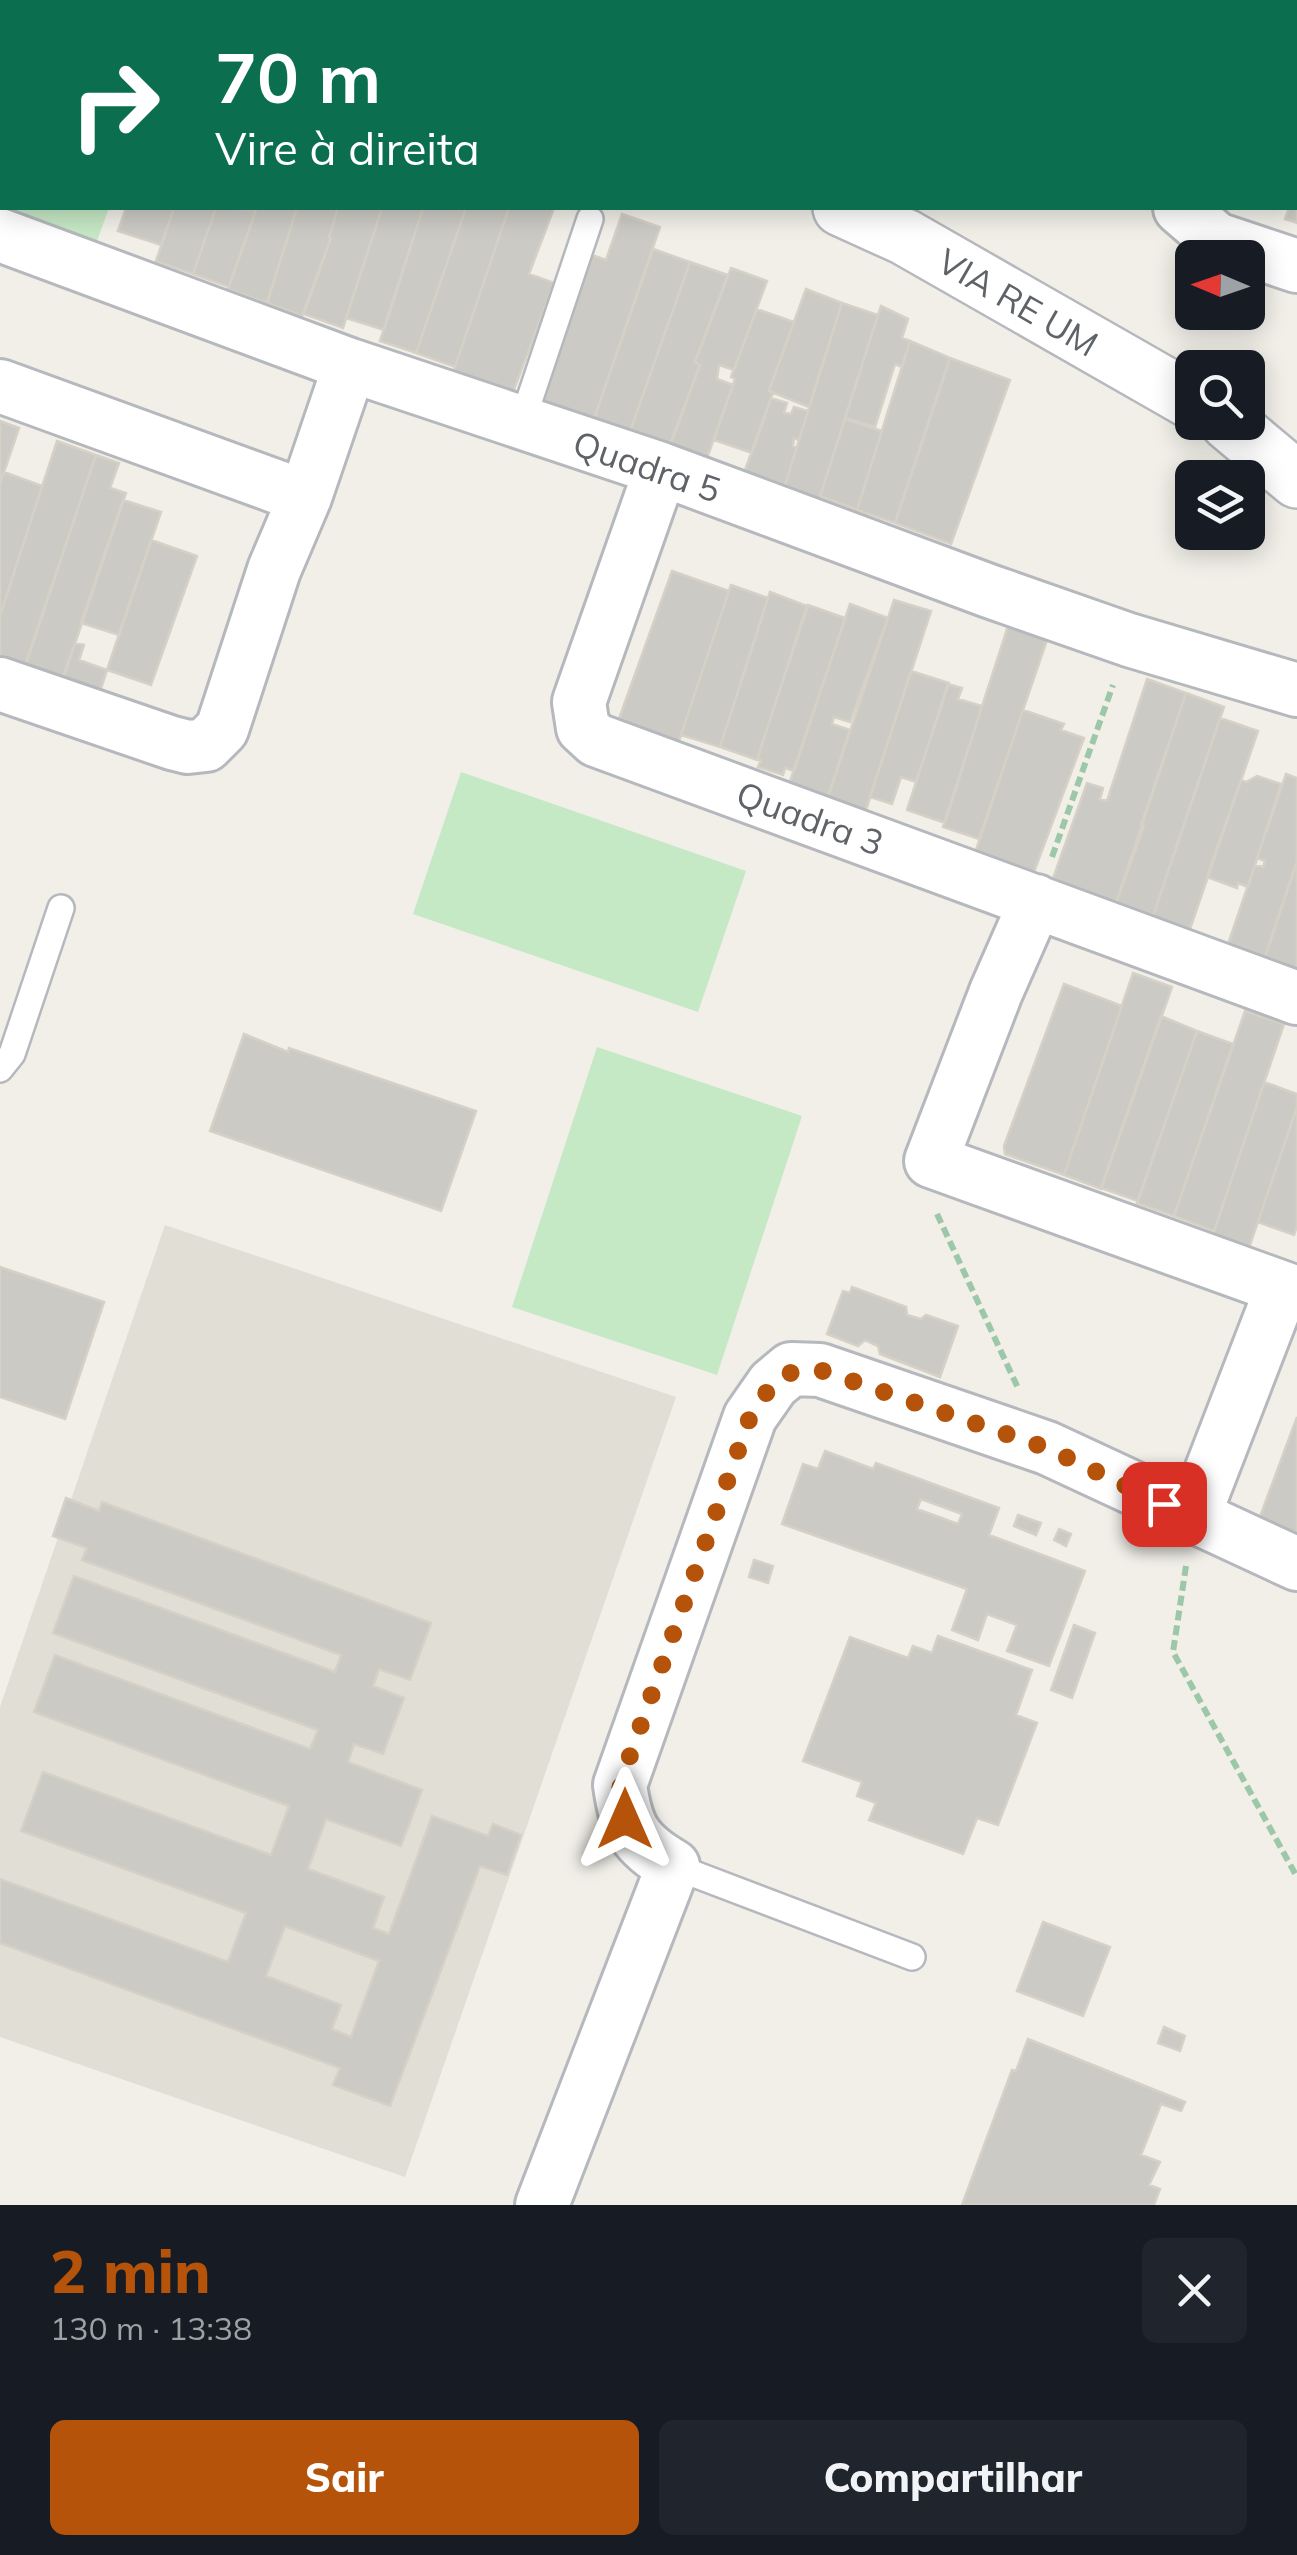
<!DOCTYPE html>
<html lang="pt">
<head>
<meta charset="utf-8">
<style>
	body { margin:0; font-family:Mulish,sans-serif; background:#20242c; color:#f1f3f6; height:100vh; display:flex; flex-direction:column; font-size:38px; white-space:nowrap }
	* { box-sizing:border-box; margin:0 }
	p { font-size:32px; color:#9ea1a6 }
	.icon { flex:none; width:55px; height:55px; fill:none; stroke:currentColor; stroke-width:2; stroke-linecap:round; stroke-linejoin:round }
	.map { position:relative; height:2205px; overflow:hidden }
	.details { display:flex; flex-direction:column; background:#171b24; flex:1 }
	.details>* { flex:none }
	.banner { position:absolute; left:0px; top:0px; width:1298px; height:210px; box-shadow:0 5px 25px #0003; background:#0b6e4f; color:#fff; overflow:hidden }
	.needle { width:65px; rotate:272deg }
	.buttons { position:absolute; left:1175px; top:240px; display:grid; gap:20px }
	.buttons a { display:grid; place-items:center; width:90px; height:90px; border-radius:15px; background:#171b24; box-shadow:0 5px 25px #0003; font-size:50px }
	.pin { position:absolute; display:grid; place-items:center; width:85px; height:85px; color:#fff; margin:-42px; border-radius:20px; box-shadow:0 5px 15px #0006 }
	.me { position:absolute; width:110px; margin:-55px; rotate:0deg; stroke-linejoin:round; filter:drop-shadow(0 0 8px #0008) }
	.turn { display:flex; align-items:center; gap:35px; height:210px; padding:0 50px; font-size:45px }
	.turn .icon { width:130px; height:130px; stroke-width:2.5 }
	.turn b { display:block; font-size:70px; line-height:85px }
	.round { display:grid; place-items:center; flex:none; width:105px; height:105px; border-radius:15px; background:#20242c }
	.head { display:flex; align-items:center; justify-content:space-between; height:170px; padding:0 50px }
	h1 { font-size:60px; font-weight:800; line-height:75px; color:#b45309 }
	.button { display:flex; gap:20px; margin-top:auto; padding:20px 50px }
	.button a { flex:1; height:115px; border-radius:15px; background:#b45309; color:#fff; font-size:40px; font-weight:800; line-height:115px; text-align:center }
	.button a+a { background:#20242c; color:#f1f3f6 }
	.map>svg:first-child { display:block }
</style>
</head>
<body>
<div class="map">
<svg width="1297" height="2205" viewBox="0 0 1297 2205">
	<rect width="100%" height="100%" fill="#f1efe8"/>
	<!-- education -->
	<path fill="#e1ded6" d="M165,1225L676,1397L405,2177L0,2037V1707Z"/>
	<!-- green -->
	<path fill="#c5e8c5" d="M0,67H2V208H109L93,252L0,218Z
		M461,772L746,871L698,1012L413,914Z
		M597,1047L802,1116L717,1375L512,1307Z"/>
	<!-- building -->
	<path fill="#cccac5" stroke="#d6d1c6" stroke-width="2.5" fill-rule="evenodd" d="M849,0H913L849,2Z
		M1295,64L1297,65L1295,192Z
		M1297,186V223L1285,219L1289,208H1295Z
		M126,208H174L161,245L118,231Z
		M174,208H216L193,274L156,261Z
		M216,208L256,210L229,287L193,274Z
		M254,208H297L267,303L228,289L256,210Z
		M297,208H338L329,237L331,238L302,316L267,303Z
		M338,208H382L343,328L304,314L331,238L329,237Z
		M382,208H423L384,330L346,318Z
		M423,208H466L416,353L380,341Z
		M466,208H509L455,367L416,353Z
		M509,208H554L529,274L554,283L512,395L453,373Z
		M622,214L660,227L594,419L532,397L584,252L606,260Z
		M653,249L690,262L630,432L594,419Z
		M690,262L728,275L695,362L700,365L669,449L629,434Z
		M731,268L767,281L734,370L719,365L717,379L733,385L706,461L668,450L700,365L695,362Z
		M806,289L842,303L809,407L769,391Z
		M842,303L878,315L819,500L784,488Z
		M881,306L908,319L902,338L910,341L902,367L895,364L875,427L845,418Z
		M757,309L794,322L769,391L773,393L752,453L714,440L735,379L731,377Z
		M910,341L950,358L895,523L857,510Z
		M950,358L1010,380L951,544L895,523Z
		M771,398L787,403L784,413L791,414L794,407L808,411L799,440L794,438L793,446L797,447L784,488L744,473Z
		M845,419L882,431L857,510L820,496Z
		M0,421L19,428L0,484Z
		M57,441L96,455L24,668L0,659V616Z
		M96,455L119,463L110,488L126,493L62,682L24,670Z
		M4,472L42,486L0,616V484Z
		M123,500L161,512L119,635L81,623Z
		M151,540L197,556L151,685L107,670Z
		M672,571L729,591L676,750L615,730Z
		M731,585L768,598L720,747L681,735Z
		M770,592L807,606L757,760L720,747Z
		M894,600L931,611L863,819L825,806Z
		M850,604L888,618L850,722L834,717L832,724L850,730L825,806L786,793Z
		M808,605L845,618L794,771L785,768L783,775L758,767L761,760L757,759Z
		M1008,626L1047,640L979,839L943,827Z
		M75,643L84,645L79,660L107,670L100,692L62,680Z
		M911,671L949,683L916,782L901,777L892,804L870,797Z
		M1147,679L1186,693L1115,906L1051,884L1087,783L1103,788L1100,799L1107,801Z
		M948,684L962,688L958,699L982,706L945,823L907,810Z
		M1186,693L1224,707L1152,919L1115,906L1144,826L1141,825Z
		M1023,710L1064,724L1061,730L1084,738L1031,880L973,859Z
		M1220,718L1258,731L1189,932L1152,919Z
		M1286,774L1297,778V861L1264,960L1227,947L1255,865L1263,867L1265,861L1257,858Z
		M1257,776L1281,784L1248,887L1238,883L1237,888L1207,877L1241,780L1246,782Z
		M1297,861V972L1264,960Z
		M1133,973L1172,987L1101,1189L1064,1175Z
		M1064,984L1122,1006L1064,1175L1005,1154L1004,1146Z
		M1245,1011L1284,1024L1214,1231L1174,1216Z
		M1161,1016L1197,1031L1138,1201L1101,1188Z
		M1197,1031L1233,1044L1174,1216L1137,1203Z
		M244,1034L288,1052L289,1048L476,1111L441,1211L210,1131Z
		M1264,1082L1297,1094V1107L1249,1248L1213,1235Z
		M1297,1107V1226L1294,1235L1258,1222Z
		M0,1267L104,1302L65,1419L0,1397Z
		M852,1287L906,1307L907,1315L921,1319L926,1315L958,1326L940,1377L880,1354L878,1346L865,1340L858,1346L827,1334L843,1291L850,1293Z
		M1297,1417V1558L1251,1541Z
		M825,1451L873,1469L876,1463L999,1508L989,1535L1085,1571L1049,1666L1007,1651L1017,1625L987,1614L978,1640L952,1630L967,1589L782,1524L803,1464L818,1469ZM921,1499L962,1514L958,1524L917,1509Z
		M66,1498L99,1511L102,1502L431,1623L410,1680L379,1669L373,1686L404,1698L383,1754L354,1744L348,1762L422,1790L401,1846L326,1819L308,1869L384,1897L373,1928L389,1934L432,1816L488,1836L493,1824L521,1835L507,1875L480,1866L390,2106L333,2085L340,2068L0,1943V1879L228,1962L246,1913L21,1831L43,1772L271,1855L289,1806L34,1712L55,1655L310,1749L318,1730L53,1633L74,1576L335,1672L341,1655L82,1560L87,1548L53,1536ZM285,1926L379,1961L351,2037L332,2029L341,2005L266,1976Z
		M1018,1515L1041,1523L1036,1535L1014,1526Z
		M1059,1529L1071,1534L1066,1546L1054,1540Z
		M754,1560L773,1566L768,1583L749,1577Z
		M1074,1625L1095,1633L1072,1698L1051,1690Z
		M938,1636L1032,1670L1016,1715L1037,1723L998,1825L977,1818L963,1854L869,1820L876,1803L857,1796L862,1782L803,1761L850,1637L908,1658L913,1646L932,1653Z
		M1043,1922L1110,1947L1083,2016L1017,1991Z
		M1164,2027L1185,2036L1180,2051L1158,2043Z
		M1028,2039L1185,2102L1181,2111L1161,2104L1141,2155L1160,2162L1149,2185L1160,2189L1154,2205H962L1012,2070L1016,2071Z"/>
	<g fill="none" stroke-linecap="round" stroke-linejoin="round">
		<!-- service casing -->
		<g stroke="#b5b8bc" stroke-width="30">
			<path id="service" d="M522,422L590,219
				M0,1069L12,1054L61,908
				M673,1866L912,1957"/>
		</g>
		<!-- minor casing -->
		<g stroke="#b5b8bc" stroke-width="58">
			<path id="minor" d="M537,0L544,2
				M1180,208L1216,239L1297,266
				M0,235L350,365L661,469L989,591L1129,640L1297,690
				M0,386L305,497
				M661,469L579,702L583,728L596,740L1297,998
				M0,684L172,743L188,747L206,745L222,729L274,570L305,497L350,365
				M1036,901L996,992L931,1161L1297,1293
				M1193,1518L1282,1288
				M542,2205L673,1866C635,1844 626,1828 620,1785L750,1417L773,1384L791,1369L820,1370L1047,1448L1297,1564"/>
		</g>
		<!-- tertiary casing -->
		<g stroke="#b5b8bc" stroke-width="60">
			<path id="tertiary" d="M191,0L202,2
				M0,45H2
				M841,208L905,237L1192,401
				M1228,422L1297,480"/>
		</g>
		<!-- path -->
		<path stroke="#9cc7a9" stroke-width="6" stroke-dasharray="10 5" stroke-linecap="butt" d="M1052,857L1113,685
			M937,1214L1018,1388
			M1186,1566L1173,1652L1297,1877"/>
		<!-- service -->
		<use href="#service" stroke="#fff" stroke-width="25"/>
		<!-- minor -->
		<use href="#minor" stroke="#fff" stroke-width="52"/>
		<!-- tertiary -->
		<use href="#tertiary" stroke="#fff" stroke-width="55"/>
	</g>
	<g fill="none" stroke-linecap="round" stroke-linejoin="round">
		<!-- route -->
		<path stroke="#b45309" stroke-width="18" stroke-dasharray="0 32.4" d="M625,1819L620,1784L750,1417C774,1383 775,1369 820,1370L1047,1448L1164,1504"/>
	</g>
	<g text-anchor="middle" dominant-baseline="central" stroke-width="9" stroke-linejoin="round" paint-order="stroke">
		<!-- street labels -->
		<g font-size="35" fill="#5f6368" stroke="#fff">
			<text transform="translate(1018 302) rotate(30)">VIA RE UM</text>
			<text transform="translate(647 466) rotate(19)">Quadra 5</text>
			<text transform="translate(810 818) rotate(20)">Quadra 3</text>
		</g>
	</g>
</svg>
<div class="buttons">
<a><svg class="needle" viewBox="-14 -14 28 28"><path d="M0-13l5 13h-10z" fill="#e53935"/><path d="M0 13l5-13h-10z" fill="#9ea1a6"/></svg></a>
<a><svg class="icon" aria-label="search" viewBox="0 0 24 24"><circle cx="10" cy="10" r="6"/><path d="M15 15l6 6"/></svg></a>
<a><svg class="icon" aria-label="layers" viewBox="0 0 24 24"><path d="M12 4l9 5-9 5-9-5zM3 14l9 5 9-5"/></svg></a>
</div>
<div class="pin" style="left:1164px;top:1504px;background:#d93025"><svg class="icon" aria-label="arrive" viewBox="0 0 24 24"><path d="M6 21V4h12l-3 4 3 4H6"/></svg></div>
<svg class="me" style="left:625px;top:1819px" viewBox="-20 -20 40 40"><path d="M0-17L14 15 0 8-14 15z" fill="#b45309" stroke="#fff" stroke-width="4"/></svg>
<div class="banner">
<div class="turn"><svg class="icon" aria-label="right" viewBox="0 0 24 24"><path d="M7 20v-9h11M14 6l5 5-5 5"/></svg><div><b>70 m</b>Vire à direita</div></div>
</div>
</div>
<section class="details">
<div class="head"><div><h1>2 min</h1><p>130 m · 13:38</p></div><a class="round"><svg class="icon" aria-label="close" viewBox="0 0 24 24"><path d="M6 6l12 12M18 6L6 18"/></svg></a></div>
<div class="button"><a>Sair</a><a>Compartilhar</a></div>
</section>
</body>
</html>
